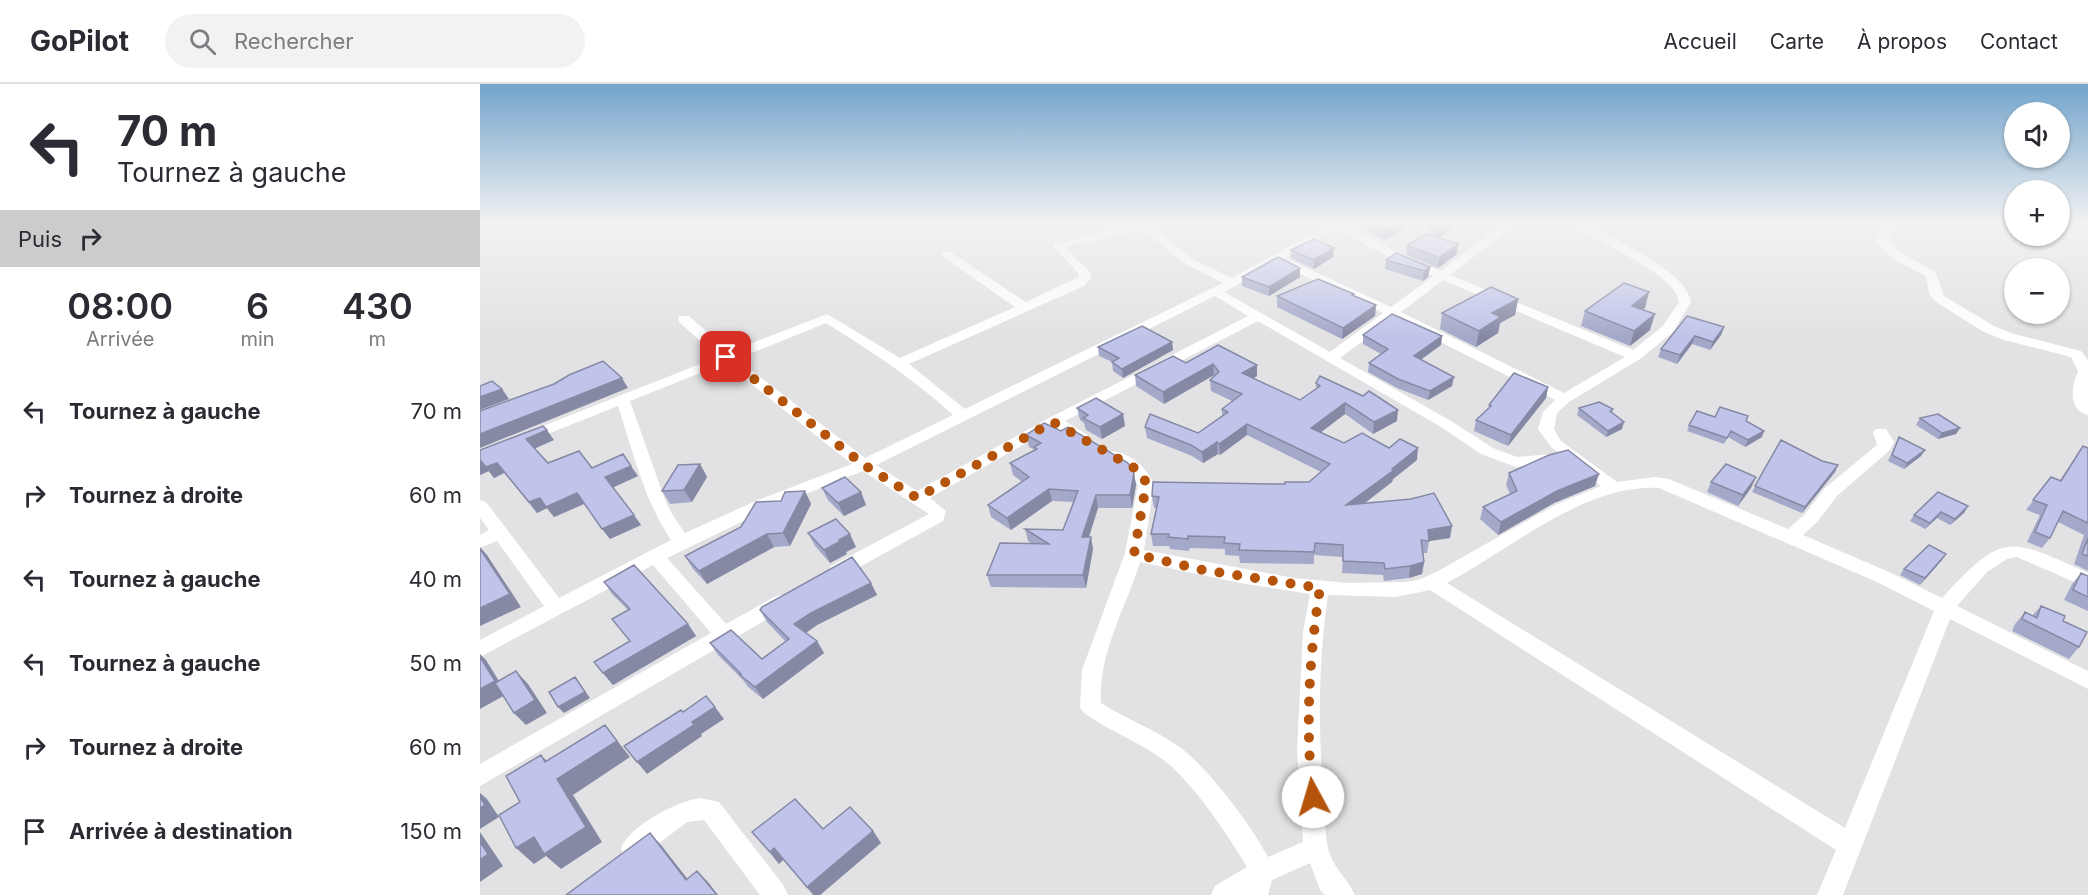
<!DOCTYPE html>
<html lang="fr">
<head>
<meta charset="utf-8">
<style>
	body { margin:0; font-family:Inter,sans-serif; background:#f2f2f3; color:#2b2b33; height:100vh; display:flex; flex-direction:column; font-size:22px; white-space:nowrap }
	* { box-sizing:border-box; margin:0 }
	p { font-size:20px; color:#7c7c81 }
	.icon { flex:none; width:33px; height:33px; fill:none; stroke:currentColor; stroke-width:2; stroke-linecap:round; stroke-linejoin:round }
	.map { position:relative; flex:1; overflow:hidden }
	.side { display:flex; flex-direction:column; background:#fff; width:480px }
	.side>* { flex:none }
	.banner { background:#fff; color:#2b2b33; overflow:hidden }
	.controls { position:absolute; left:1524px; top:18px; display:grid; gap:12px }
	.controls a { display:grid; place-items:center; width:66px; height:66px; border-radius:50%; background:#fff; box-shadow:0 2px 4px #0004; font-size:30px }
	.pin { position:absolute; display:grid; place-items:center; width:51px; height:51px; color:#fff; margin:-26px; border-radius:12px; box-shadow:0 3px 9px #0006 }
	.me { position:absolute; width:66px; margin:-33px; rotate:354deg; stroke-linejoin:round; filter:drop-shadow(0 0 4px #0008) }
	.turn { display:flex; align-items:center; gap:21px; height:126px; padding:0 18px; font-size:27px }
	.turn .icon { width:78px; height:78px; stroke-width:2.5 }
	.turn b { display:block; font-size:42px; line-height:51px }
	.then { display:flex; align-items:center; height:57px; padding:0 18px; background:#0003; gap:12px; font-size:22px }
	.eta { display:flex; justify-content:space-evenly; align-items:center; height:102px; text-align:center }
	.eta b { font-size:36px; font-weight:600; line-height:42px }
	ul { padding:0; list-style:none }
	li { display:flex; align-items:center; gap:18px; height:84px; padding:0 18px }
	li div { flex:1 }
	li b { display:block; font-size:22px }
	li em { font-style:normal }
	header { display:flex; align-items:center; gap:36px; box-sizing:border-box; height:84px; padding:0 30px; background:#fff; border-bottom:2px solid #e1e1e2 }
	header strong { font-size:28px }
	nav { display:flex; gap:33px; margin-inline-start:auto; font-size:21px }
	.search { width:420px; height:54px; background:#f2f2f3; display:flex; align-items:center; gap:15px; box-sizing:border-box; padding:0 21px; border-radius:33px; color:#7c7c81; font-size:22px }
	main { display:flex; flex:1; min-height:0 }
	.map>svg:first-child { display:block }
</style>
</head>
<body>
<header>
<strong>GoPilot</strong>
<div class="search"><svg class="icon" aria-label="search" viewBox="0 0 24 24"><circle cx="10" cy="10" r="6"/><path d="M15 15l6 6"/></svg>Rechercher</div>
<nav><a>Accueil</a><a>Carte</a><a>À propos</a><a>Contact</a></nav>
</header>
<main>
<section class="side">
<div class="banner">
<div class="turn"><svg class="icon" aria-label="left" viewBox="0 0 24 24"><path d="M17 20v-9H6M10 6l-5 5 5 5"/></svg><div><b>70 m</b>Tournez à gauche</div></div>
<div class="then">Puis<svg class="icon" aria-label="right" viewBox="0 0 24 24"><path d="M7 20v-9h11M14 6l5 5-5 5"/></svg></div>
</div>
<div class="eta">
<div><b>08:00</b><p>Arrivée</p></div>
<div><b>6</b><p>min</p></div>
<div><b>430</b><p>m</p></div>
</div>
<ul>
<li><svg class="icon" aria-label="left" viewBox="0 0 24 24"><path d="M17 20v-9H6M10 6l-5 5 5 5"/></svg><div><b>Tournez à gauche</b></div><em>70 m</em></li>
<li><svg class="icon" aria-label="right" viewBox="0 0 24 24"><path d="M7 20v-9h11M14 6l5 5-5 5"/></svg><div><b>Tournez à droite</b></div><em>60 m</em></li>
<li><svg class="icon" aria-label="left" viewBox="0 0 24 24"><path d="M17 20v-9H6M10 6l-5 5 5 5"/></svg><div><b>Tournez à gauche</b></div><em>40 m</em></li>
<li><svg class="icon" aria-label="left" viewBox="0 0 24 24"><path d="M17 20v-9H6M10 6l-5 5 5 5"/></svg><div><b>Tournez à gauche</b></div><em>50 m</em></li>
<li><svg class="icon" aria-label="right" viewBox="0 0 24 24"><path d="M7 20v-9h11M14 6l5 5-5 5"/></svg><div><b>Tournez à droite</b></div><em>60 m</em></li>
<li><svg class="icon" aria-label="arrive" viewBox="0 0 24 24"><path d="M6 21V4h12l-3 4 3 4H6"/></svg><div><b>Arrivée à destination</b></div><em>150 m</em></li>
</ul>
</section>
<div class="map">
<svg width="1608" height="811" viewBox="0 0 1608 811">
	<rect width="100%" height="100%" fill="#e2e2e5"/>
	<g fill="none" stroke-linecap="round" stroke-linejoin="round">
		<!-- minor -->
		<path fill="#fff" fill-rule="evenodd" d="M657,139L670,140L712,175L752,194L851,139H865L923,172L960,187L1024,139H1037L970,191L1153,266L1183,242L1199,218C1195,188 1114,158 1091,139H1106L1119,146C1143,160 1207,189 1211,218L1193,248L1160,275L1089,318L1077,329L1074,345L1081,357L1137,398L1175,393L1189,395L1308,445L1325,430L1345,404L1397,361L1393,348L1396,345H1406L1414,358L1410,366L1357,412L1337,438L1323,451L1409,488L1462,514C1524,447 1528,453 1608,489V504L1537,473L1527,475L1507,488L1477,522L1608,587V605L1470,535L1363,811H1337L1356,766L950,506L916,513L848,511C838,579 838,649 844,718C845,733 845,749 848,764C853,785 867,793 875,811H845L840,806L830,779L792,796L788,811H731L735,802L767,783C749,752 713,699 685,677C663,660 636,650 613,635L604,629L600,623L602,586L645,469L658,401L651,390L625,374L623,371L625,368C645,363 668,384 674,401L664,466L814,494L868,499L924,498L938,496L958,487L1075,421L1121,402L1071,363L1058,345L1063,328L1075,316L913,234L860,274L971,337L1013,364L1037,373L1072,370L1080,375L1078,379L1036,383L1001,370L961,343L778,237L585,337L609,352L612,355L609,358H599L574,343L450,414L466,427L463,437L363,492L357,494L351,492L348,487L351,482L449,430L383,387L290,424L187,474L246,540L294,513L301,511L308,513L310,518L308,523L0,702V680L231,549L173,481L0,573V556L64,522L17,457L0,464V451L9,446L0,434V416L6,418L79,514L191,456C164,416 153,368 138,322L50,357H40L37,354L40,351L238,273L199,238L198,235L199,232H209L249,268L347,230L420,274L535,223L462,172V168H470L546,218L599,193V190L573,162L575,160ZM856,145L915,176L953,192L911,223L805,174ZM664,146L704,179L743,199L485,325L429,280L604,202L611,194V189L586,165L588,162ZM797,179L903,229L850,268L744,208ZM963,196L1145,273L1084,309L921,228ZM735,212L768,232L569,334L437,407L396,381ZM346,239C391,267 434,295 473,331L385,374L257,275ZM245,279L372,380L278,416L205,449L192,430L185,416L150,317ZM1179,404L1397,498L1454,527L1365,744L967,499C1030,466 1105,399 1179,404ZM660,478L760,499L830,510L823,548L817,666L823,758L788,773C771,741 727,682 698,662C674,645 646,635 621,619C618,569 646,524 660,478Z
			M1399,139H1410L1412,148L1408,156L1421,169L1455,187L1464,212L1514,242L1534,250L1601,267L1608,276V331C1587,326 1592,302 1598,287L1591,273L1524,256L1504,248L1456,218L1449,209L1446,192C1427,182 1408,175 1396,156L1402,148Z
			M220,714L239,718L304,802L308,811H280L224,736L207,738L162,772L153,776L144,772L141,764C151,741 195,718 220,714Z"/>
	</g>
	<!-- wall -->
	<path fill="#a5a9c9" d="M878,139H933L904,156L877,143Z
		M945,139H977L959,154L977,170L958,184L926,171L927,161L953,152Z
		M811,166L853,173L834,185L811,174Z
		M906,176L950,183L948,193L943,197L905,185Z
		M820,184V193L789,212L762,202V193Z
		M874,210V212L896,221L895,232L862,255L797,223V212Z
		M1038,215L1035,231L1020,239L1018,249L996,263L960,245L962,229Z
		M1165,224L1162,225L1170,246L1150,262L1101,242L1105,227Z
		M1207,232L1244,243L1241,251L1230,266L1212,260L1197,280L1178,273L1181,265Z
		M883,251L962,252L961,261L941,276L972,302L948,316L917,304L888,288L889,279L901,270L883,260Z
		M692,258L693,266L643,294L633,287L632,278L619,272L618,263Z
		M738,261L777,292L773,294L820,316L836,305V299L917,337L893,350L865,330L840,348L864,359L909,364L937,376L913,395L912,398L884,420L970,454L949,457L947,469H943L944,478L942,490L929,494L904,497L903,491L862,489L863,473L834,471V480L760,479L759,472L745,471V465L710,464L709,467L690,465L689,462H673L671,450L676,424H674L672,412L829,398L841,388L767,351L740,371L738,370L723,379L712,372L667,354L665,343L718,349L742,332V325L752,317L731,307L730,296L734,291L684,320L656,302L655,291L706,279Z
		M1068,303L1066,314L1028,362L994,347L996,336L1009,324V321Z
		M597,324L643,330L645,342L622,355L606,346L604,339L600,336Z
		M1099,324L1133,325L1132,329L1142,345L1126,353L1097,331Z
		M1235,333L1266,337L1282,353L1265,363L1248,353L1244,360L1207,347L1209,341Z
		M1440,334L1480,344L1476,350L1458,355L1436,341Z
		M546,351L654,389L656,401L652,424H618L609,453L613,465L606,504L511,503L507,491L552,460L548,457L545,445L583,446L593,418L572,417L531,446L511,433L508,421L542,398L533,391L530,379L555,366L549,363Z
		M1419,353L1445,366L1441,372L1424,385L1408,377Z
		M74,356L54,365L68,379L112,384L158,392L133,403L161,441L130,455L104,420L74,433L67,424L57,429L24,389L14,394L9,387L0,391V366Z
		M1603,362L1608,364V487L1594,480L1604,451L1578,438L1570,454L1562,464L1547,458L1560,431L1546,426L1571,393L1580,396Z
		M220,380L227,393L212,418L190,420L182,407Z
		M1355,388L1322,429L1272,408L1275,402Z
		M1029,389L1115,402L1074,419L1018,451L1000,435L1003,423L1030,410L1026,401Z
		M1276,393L1271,404L1258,422L1227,408L1231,398Z
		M342,404L381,408L386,421L364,432L348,416Z
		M325,407L331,420L310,462L294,463L227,500L213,485L205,472L261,443L301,417Z
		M1488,422L1484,429L1470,441L1457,434L1445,445L1430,437L1434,431Z
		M328,449L376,463L366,468L367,470L350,479L335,462Z
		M1462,476L1440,501L1420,491L1424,485Z
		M1601,489L1608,492V527L1584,516L1592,500Z
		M124,498L208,540L216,552L133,601L114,578L149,557L148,526L132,510Z
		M391,499L397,511L337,541L326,549L337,557L344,569L283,615L268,603L263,596L238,571L230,559L282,575L306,558L287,538L280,526Z
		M1561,522L1583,537L1599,563L1589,575L1532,547L1535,540L1545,528L1552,532Z
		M343,745L393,747L401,759L340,811H333L303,776L299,780L272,748Z"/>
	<!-- shaded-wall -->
	<path fill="#8689a4" d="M917,139H933L904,156L905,147Z
		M966,139H977L956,157L957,147Z
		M978,160L977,170L958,184L959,174Z
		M854,164L853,173L834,185V176Z
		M950,183L948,193L943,197L944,187Z
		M820,184V193L789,212V203Z
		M1169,208L1165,224L1147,237L1152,222Z
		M1038,215L1035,231L1020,239L1018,249L996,263L999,247L1012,229Z
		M896,221L895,232L862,255L863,244Z
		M1175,230L1170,246L1150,262L1154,247Z
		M1244,243L1241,251L1230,266L1233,258Z
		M962,252L961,261L933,281L934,272Z
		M1215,252L1212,260L1197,280L1200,271Z
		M692,258L693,266L643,294L642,285Z
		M733,280L734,291L684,320L683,308Z
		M777,281V292L762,301V289Z
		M974,293L972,302L948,316L950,307Z
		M142,294L148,304L0,364V350Z
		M1068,303L1066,314L1028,362L1031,351Z
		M22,305L29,315L0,326V313Z
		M865,319V330L831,356V344Z
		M918,326L917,337L893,350L894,338Z
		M643,330L645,342L622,355L620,343Z
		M1144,338L1142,345L1126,353L1128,347Z
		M767,340V351L740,371L739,360Z
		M1480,344L1476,350L1458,355L1462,349Z
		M67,346L74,356L53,365L46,355Z
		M1284,347L1282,353L1265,363L1268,356Z
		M737,358L738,370L723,379L722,368Z
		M938,364L937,376L913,395L912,398L866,433V421Z
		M1445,366L1441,372L1424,385L1427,379Z
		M1,377L9,387L0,391V378Z
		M17,379L24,389L14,394L6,383Z
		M220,380L227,393L212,418L204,406Z
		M1358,381L1355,388L1322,429L1325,423Z
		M151,382L158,392L132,404L125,393Z
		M654,389L656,401L652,424L650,411Z
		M1119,390L1115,402L1074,419L1018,451L1021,438L1077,407Z
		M1276,393L1271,404L1258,422L1263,411Z
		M569,405L572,417L531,446L527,434Z
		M325,407L331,420L310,462L303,449Z
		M381,408L386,421L364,432L358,419Z
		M97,409L104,420L74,433L66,423Z
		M616,411L618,424L605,465L602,453Z
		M60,414L67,424L57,429L49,418Z
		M1488,422L1484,429L1470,441L1475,435Z
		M1461,428L1457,434L1445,445L1450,439Z
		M154,431L161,441L130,455L122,445Z
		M972,442L970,454L949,457L948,446Z
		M287,450L294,463L227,500L219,487Z
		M370,450L376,463L366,468L367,470L350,479L344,466L359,456Z
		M611,453L613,465L606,504L603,491Z
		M0,463L7,471L41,523L0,542Z
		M1466,470L1462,476L1440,501L1445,494Z
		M944,478L942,490L929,494L930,482Z
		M391,499L397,511L337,541L321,552L314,540L331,529Z
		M208,540L216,552L133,601L123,589Z
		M337,557L344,569L283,615L275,603Z
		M0,570L6,576L27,610L0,625Z
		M36,587L48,600L67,629L46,641L34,629Z
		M95,593L110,614L84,629L78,623Z
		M235,623L244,635L221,650L222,652L167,690L157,678L212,638Z
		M125,641L150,673L93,711L122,758L81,785L66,772L54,780L36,764L65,678L61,671L77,687Z
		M0,709L7,715L19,733L0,745Z
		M393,747L401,759L340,811H334L327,803Z
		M0,748L23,782L0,798Z
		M170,749L181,761L217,807L206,796Z
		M294,764L303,776L299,780L290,768Z
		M217,787L228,798L238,811H237Z"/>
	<!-- building -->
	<path fill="#c0c4ea" stroke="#8689a4" stroke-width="1.5" d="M890,139H917L905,147Z
		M952,139H966L957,147Z
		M947,150L978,160L959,174L927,161Z
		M834,155L854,164L834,176L811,166Z
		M916,169L950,183L944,187L906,176Z
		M798,173L820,184L789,203L762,193Z
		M838,195L874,210L872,211L896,221L863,244L797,212Z
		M1144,199L1169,208L1152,222L1175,230L1154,247L1105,227Z
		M1011,203L1038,215L1012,229L1021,233L999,247L962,229Z
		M912,230L962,252L934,272L974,293L950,307L918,295L889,279L908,265L883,251Z
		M1207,232L1244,243L1233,258L1215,252L1200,271L1181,265Z
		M662,242L692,258L642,285L632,278L639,274L618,263Z
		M738,261L777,281L762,289L820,316L840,302L836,299L840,292L883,312L889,307L918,326L894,338L865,319L831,344L864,359L882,349L909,364L920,355L938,364L912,385L914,386L866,421L931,415L954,409L972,442L948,446L949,457L941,456L944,478L930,482L905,485L904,479L863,477V461L835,459L834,468L759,466L760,460L744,459L745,453L708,452V455L688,453L689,450H671L679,413L672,412L673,398L795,400H805V398H829L850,380L767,340L739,360L737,358L722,368L711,361L665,343L670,330L718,349L748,328L742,325L762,310L730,296L739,288L733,280L683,308L655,291L693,272L706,279Z
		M123,277L142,294L0,350V327L74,300L89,291Z
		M1034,289L1068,303L1031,351L996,336L1011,322L1009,321Z
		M12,297L22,305L0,313V302Z
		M616,314L643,330L620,343L603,334L608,331L597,324Z
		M1119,318L1133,325L1130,327L1144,338L1128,347L1099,324Z
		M1240,323L1268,332L1266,337L1284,347L1268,356L1251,347L1247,354L1209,341L1217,327L1235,333Z
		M1458,330L1480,344L1462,349L1440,334Z
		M564,339L581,347L588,343L648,379L654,389L650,411H616L602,453H611L603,491H507L520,459L569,460L545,445L583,446L598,407L569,405L527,434L508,421L549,393L530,379L557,365L554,363L561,359L546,351Z
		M63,342L67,346L46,355L68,379L99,367L112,384L143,370L151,382L125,393L154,431L122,445L97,409L66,423L60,414L49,418L17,379L6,383L1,377L0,378V366Z
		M1419,353L1445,366L1427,379L1412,371Z
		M1301,356L1342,377L1358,381L1325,423L1275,402Z
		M1603,362L1608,364V439L1583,427L1570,454L1555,448L1567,421L1553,416L1571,393L1581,397Z
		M1088,366L1119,390L1077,407L1021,438L1003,423L1037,407L1029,389L1069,371Z
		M220,380L204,406L182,407L198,381Z
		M1246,380L1276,393L1263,411L1231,398Z
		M365,393L381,408L358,419L342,404Z
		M325,407L303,449L287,450L219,487L205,472L261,443L276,418L301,417L305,408Z
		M1458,408L1488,422L1475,435L1461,428L1450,439L1434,431Z
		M356,435L370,450L359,456L361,457L344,466L328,449Z
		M1608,454V472L1602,470Z
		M1449,461L1466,470L1445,494L1424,485Z
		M0,465L30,510L0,524Z
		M372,473L391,499L331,529L314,540L337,557L275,603L260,591L261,590L230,559L251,546L282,575L309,555L280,526L282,523Z
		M154,481L208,540L123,589L114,578L150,557L132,535L150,525L124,498Z
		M1601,489L1608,492V513L1593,506Z
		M1561,522L1585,532L1583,537L1607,548L1599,563L1542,535L1545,528L1557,534Z
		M0,573L15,597L0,605Z
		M36,587L55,616L34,629L15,599Z
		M95,593L105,608L78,623L69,608Z
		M226,612L235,623L212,638L214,641L157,678L144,662L201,626L203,628Z
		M125,641L137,657L77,695L106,743L64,770L54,753L36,764L19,731L40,718L26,692L61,671L65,678Z
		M0,713L5,721L0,724Z
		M315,715L343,745L370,723L393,747L327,803L294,764L290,768L272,748Z
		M170,749L206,796L217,787L237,811H86Z
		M0,758L8,770L0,776Z"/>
	<!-- sky -->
	<linearGradient id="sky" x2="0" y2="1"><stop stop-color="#73a4cb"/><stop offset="0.55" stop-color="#f2f2f3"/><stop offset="1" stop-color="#f2f2f3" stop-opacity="0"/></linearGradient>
	<rect width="1608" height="253" fill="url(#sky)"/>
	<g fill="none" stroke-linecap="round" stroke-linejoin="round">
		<!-- route -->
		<path stroke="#b45309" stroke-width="10" stroke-dasharray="0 18" d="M246,273L384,381L437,414L573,338L658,386L664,393L666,401L654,470L723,486L840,504C829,574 825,644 833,713"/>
	</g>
</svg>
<div class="controls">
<a><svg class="icon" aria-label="sound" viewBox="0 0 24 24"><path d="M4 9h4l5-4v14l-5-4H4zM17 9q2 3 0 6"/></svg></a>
<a>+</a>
<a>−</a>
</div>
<div class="pin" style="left:246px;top:273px;background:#d93025"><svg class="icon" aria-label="arrive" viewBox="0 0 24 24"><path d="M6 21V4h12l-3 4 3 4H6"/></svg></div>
<svg class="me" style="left:833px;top:713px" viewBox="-20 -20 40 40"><circle r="19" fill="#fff"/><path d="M0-13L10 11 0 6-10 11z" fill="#b45309"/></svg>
</div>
</main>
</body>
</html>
